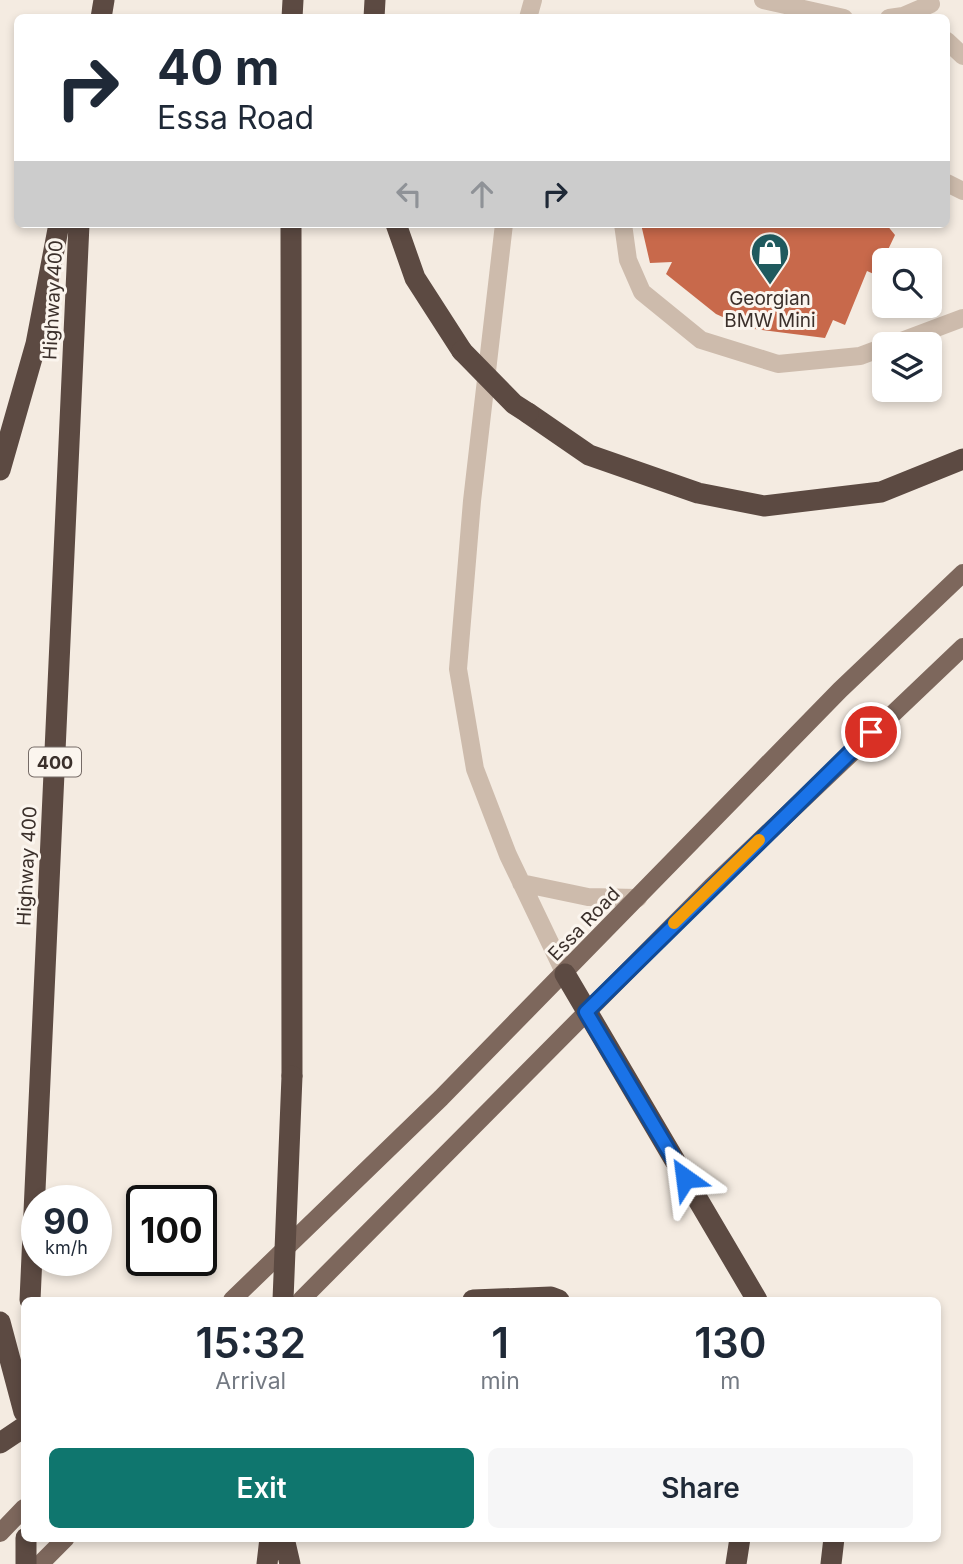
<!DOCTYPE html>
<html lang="en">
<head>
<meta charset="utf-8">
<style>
	body { margin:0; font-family:Inter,sans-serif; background:#f6f6f7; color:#1f2937; height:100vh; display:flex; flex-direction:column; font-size:26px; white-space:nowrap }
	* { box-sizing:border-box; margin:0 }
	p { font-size:23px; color:#747a83 }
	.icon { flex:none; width:38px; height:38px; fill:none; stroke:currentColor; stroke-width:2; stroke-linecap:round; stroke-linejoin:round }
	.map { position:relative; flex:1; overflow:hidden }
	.drawer { position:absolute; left:21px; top:1297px; width:920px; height:245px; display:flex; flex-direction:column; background:#fff; border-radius:10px; box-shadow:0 4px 10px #0003 }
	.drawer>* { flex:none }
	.banner { position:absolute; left:14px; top:14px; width:936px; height:214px; border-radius:10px; box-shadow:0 4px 10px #0003; background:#fff; color:#1f2937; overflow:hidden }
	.fabs { position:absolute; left:872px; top:248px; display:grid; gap:14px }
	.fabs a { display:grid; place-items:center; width:70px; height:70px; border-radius:10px; background:#fff; box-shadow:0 4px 10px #0003; font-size:35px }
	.speed { position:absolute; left:21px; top:1185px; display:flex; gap:14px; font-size:35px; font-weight:700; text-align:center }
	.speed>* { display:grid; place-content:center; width:91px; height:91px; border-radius:50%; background:#fff; box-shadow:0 4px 10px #0003; line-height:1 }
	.speed small { font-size:18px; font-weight:400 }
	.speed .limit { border:4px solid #111; border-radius:10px; background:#fff; color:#111 }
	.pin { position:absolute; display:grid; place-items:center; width:60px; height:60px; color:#fff; margin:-30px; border:4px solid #fff; border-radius:50%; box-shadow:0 2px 7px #0007 }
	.me { position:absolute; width:77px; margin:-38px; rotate:329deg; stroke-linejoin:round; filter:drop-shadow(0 0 5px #0008) }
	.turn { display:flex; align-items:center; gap:24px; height:147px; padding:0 28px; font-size:32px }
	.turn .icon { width:91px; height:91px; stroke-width:2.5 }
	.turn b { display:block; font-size:49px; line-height:60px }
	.lanes { display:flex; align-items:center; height:66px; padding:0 28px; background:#0003; justify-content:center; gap:35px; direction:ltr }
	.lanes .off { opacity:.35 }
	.eta { display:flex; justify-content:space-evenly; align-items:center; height:119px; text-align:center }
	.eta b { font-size:42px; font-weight:600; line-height:49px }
	.primary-button { display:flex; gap:14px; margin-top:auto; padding:14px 28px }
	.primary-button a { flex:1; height:80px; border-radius:10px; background:#0f766e; color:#fff; font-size:28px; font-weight:600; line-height:80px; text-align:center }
	.primary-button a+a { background:#f6f6f7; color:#1f2937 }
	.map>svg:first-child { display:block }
</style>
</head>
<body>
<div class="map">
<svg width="963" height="1564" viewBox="0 0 963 1564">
	<rect width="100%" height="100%" fill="#f4ebe1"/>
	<!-- building -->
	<path fill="#c8694b" d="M641,224H886L895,235L876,275L867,271L845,325L833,320L825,338L747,328L716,314L666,274L672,262L650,263Z"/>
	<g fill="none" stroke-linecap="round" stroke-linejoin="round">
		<!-- minor -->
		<path stroke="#cdbbac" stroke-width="18" d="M763,0L844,18
			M528,18L533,0
			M889,18L903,16L931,4
			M947,41L963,56
			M947,183L963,191
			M504,224L472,501L458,669L475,769L508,855L565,974
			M623,224L628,260L642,292L701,340L778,364L860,356L884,347
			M891,345L963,318
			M521,883L588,897L638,898"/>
		<!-- major -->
		<path stroke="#7d675c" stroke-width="18" d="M232,1300L441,1098L840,690L963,573
			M301,1300L711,887L963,647
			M0,1533L24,1508
			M40,1564L66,1538"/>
		<!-- highway -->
		<path stroke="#5c4a42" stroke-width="21" d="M101,18L104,0
			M292,18L293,0
			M374,18L375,0
			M291,224L292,1076
			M396,224L415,278L462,351
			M528,413L589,455L698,493L764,506L881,492L963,459
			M0,470L36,344L59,224
			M565,974L757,1300
			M30,1300L79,224
			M473,1300L551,1297L559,1300
			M0,1322L24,1412
			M0,1443L24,1427
			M26,1538V1564
			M284,1538L290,1564
			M267,1564L270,1538
			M736,1564L740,1538
			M831,1564L834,1538"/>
		<!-- highway-bridge -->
		<path stroke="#5c4a42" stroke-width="21" d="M462,351L514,404L528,413
			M283,1300L292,1076"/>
	</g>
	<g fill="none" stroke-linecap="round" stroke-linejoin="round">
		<!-- route casing -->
		<g stroke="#114b97" stroke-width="18">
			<path id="route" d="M685,1178L586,1012L871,732"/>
		</g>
		<!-- route -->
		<use href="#route" stroke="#1a73e8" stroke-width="12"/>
		<!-- slow -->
		<path stroke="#f59e0b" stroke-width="12" d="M674,923L759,840"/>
	</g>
	<!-- icons -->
	<defs>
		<g id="shop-pin" transform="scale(2.0125)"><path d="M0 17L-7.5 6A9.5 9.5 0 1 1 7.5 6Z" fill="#1f5a5e" stroke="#fbf5ee"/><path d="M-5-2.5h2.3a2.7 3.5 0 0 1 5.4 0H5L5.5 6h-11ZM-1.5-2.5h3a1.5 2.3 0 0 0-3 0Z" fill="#fff"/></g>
	</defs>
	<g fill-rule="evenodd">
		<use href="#shop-pin" x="770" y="252"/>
	</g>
	<g text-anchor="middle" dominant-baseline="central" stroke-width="6" stroke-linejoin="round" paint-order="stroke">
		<!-- shield labels -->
		<rect fill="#fbf5ee" stroke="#756b66" stroke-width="2" x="29" y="747.5" width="52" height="29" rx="5"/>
		<g font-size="18" font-weight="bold" fill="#3b302b">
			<text x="55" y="762">400</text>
		</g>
		<!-- poi labels -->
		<g font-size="19" fill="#3b302b" stroke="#fbf5ee">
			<text x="770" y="298">Georgian<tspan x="770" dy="22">BMW Mini</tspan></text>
		</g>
		<!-- street labels -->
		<g font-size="19" fill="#3b302b" stroke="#fbf5ee">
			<text transform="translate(53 300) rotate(-87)">Highway 400</text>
			<text transform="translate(27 866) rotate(-87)">Highway 400</text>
			<text transform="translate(584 924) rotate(-46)">Essa Road</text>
		</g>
	</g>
</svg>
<div class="fabs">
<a><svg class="icon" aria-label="search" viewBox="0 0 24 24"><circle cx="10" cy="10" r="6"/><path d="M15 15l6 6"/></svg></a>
<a><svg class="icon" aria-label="layers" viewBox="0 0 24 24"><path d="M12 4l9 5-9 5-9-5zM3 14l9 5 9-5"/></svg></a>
</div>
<div class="speed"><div>90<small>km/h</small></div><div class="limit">100</div></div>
<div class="pin" style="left:871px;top:732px;background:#d93025"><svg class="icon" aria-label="arrive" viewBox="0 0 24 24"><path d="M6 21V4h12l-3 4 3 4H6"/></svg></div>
<svg class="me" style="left:685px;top:1178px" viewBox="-20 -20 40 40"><path d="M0-17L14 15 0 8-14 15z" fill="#1a73e8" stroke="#fff" stroke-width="4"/></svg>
<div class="banner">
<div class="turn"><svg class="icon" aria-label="right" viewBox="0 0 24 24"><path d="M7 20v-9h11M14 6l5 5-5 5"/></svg><div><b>40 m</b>Essa Road</div></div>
<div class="lanes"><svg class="icon off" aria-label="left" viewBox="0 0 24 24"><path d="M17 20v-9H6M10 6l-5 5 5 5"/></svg><svg class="icon off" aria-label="ahead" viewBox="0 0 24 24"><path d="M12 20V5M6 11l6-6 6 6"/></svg><svg class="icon" aria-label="right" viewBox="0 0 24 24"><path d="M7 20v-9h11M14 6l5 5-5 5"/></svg></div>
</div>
<section class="drawer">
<div class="eta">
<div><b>15:32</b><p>Arrival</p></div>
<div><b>1</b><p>min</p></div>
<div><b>130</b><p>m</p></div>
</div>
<div class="primary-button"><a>Exit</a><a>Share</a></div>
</section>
</div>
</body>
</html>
